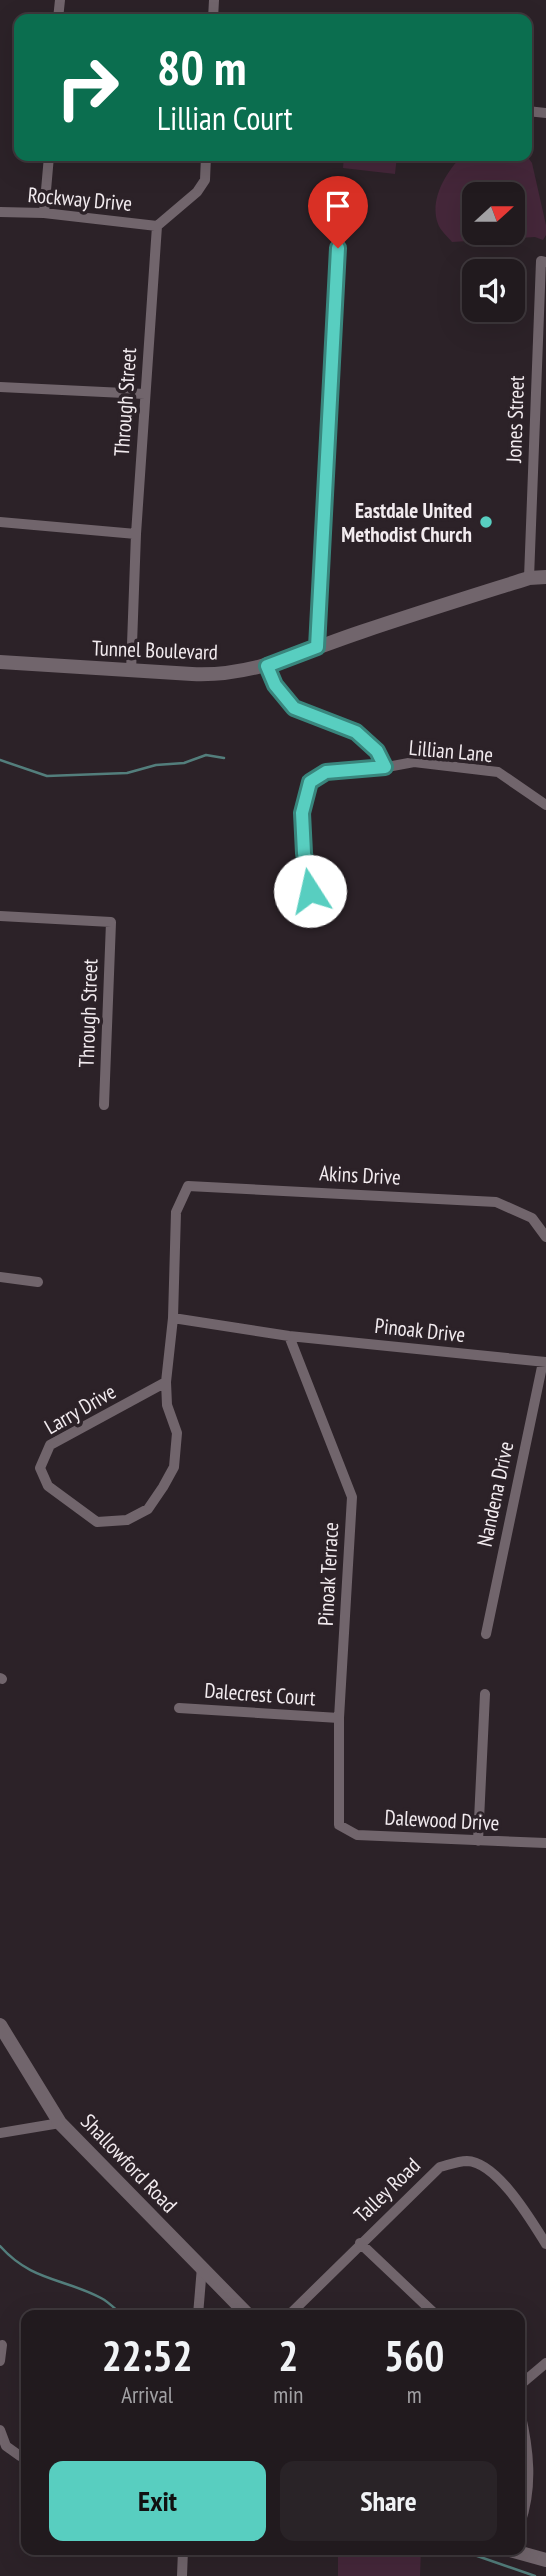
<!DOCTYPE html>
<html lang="en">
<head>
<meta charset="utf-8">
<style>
	body { margin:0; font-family:"PT Sans Narrow",sans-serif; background:#292327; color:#f1f3f6; height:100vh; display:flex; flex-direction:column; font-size:26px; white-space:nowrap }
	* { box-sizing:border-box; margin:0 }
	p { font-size:23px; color:#a2a1a4 }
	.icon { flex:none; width:38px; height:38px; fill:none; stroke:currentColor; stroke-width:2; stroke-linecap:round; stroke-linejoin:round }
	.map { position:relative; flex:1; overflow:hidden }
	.panel { position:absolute; left:21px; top:2310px; width:504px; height:245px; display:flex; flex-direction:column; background:#211a1e; border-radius:14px; box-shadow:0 7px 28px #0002,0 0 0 2px #3e383c }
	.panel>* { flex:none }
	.hud { position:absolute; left:14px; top:14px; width:518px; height:147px; border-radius:14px; box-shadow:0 7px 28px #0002,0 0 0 2px #3e383c; background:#0b6e4f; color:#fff; overflow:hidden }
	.needle { width:46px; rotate:69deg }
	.buttons { position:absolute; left:462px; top:182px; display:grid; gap:14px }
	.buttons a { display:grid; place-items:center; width:63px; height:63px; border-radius:14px; background:#211a1e; box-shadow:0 7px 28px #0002,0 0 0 2px #3e383c; font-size:35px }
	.pin { position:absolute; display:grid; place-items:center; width:60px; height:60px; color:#fff; margin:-72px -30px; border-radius:50% 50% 50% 0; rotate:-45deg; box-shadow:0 0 7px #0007 }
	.pin .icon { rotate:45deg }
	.me { position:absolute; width:77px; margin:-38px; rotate:350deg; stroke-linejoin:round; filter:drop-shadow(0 0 5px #0008) }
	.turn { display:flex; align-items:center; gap:24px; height:147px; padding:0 28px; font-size:32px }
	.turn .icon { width:91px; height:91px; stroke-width:2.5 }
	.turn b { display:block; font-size:49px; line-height:60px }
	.eta { display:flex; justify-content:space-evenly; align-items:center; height:119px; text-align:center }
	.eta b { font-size:42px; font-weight:800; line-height:49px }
	.action { display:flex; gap:14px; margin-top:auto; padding:14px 28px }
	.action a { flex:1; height:80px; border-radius:14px; background:#58cec0; color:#111; font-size:28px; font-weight:800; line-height:80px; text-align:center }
	.action a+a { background:#292327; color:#f1f3f6 }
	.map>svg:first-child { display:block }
</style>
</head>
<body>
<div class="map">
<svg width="546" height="2576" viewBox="0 0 546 2576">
	<rect width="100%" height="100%" fill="#2c2228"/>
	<!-- green -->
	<path fill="#45273a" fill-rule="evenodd" d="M344,156H397L395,174L343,168Z
		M462,156H527L532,163L546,225V235L543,240L535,237L452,242C448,237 440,230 438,224C429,200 446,172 462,156ZM513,194V233H474V194Z
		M338,2550H421L420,2576H338Z"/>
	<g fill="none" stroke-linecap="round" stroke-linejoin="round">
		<!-- stream -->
		<path stroke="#537e7c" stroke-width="2.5" d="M0,760L47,776L127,773L156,765L184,763L206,755L224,758
			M0,2246C31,2281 63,2278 101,2298C109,2302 115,2309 122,2315
			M460,2550L535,2576"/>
		<!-- street -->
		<path stroke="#71656c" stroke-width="10" d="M58,19L60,0
			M213,19L214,0
			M527,111L546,113
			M0,212L44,213L157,226
			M44,213L49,156
			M0,387L145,394
			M0,522L136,534
			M529,578L541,261L546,262
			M317,647L338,248
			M267,666L275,685L294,708L357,732L377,751L385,767
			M131,672L136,534L157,226L197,192L205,180L206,156
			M321,915C307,885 299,847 302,814C303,803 308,792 310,782L325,772L371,770L414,762L498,772L546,805
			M0,916L111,922L104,1105
			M0,1277L38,1282
			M173,1318L289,1336L546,1362
			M289,1336L352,1497L339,1718V1825L357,1835L546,1843
			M166,1382L173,1318L176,1212L188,1186L496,1202L532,1218L546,1237
			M166,1382L167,1405L177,1433L174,1467L163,1487L148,1509L127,1520L97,1522L48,1486L40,1468L50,1445Z
			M486,1634L543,1362
			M0,1678L2,1679
			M179,1708L339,1718
			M478,1841L485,1694
			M0,2133L60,2123
			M360,2243L436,2315
			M198,2315L202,2267
			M289,2315L440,2167C448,2165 458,2161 467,2161C497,2162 531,2220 546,2244
			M0,2361L2,2345
			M520,2385L546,2363
			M520,2412C529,2450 533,2487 520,2524
			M0,2430L6,2446L20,2456L26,2455
			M182,2576L183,2550"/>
		<!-- secondary -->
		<path stroke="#71656c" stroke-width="14" d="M0,662L192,674C253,677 304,651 361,632C417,613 472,596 529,578L546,577
			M0,2025L60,2123L248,2315
			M510,2550L546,2560"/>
	</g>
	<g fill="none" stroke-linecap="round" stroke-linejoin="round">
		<!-- route casing -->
		<g stroke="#39867d" stroke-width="18">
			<path id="route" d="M310,891L304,853L302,813L310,782L326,772L385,767L377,751L356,732L294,708L275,685L267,666L317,647L338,248"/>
		</g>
		<!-- route -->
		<use href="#route" stroke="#58cec0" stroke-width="12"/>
	</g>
	<!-- markers -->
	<circle fill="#58cec0" stroke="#2c2228" stroke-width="2.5" cx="486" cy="522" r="7"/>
	<g text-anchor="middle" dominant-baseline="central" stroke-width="7" stroke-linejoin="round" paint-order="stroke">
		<!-- street labels -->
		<g font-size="21" fill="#f2ebef" stroke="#2c2228">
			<text transform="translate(80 199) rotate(5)">Rockway Drive</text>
			<text transform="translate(125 402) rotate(-86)">Through Street</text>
			<text transform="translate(515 419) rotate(-88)">Jones Street</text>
			<text transform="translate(155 650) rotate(2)">Tunnel Boulevard</text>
			<text transform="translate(451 751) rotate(5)">Lillian Lane</text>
			<text transform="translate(88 1013) rotate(-88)">Through Street</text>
			<text transform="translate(360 1175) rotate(3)">Akins Drive</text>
			<text transform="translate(420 1330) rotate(6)">Pinoak Drive</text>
			<text transform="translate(80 1409) rotate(-30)">Larry Drive</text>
			<text transform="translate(495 1494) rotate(-78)">Nandena Drive</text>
			<text transform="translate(328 1574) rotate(-87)">Pinoak Terrace</text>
			<text transform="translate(260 1694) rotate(4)">Dalecrest Court</text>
			<text transform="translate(442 1820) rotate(3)">Dalewood Drive</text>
			<text transform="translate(129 2163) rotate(46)">Shallowford Road</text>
			<text transform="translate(387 2190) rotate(-44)">Talley Road</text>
		</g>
		<!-- poi labels -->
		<g font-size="21" font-weight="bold" fill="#f2ebef" stroke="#2c2228" text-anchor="end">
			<text x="472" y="510">Eastdale United<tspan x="472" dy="24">Methodist Church</tspan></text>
		</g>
	</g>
</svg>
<div class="buttons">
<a><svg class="needle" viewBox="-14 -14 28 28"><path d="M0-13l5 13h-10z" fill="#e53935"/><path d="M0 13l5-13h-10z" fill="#a2a1a4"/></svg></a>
<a><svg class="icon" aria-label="sound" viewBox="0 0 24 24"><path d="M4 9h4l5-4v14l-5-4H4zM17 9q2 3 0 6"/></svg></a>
</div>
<div class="pin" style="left:338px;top:248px;background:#d93025"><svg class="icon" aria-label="arrive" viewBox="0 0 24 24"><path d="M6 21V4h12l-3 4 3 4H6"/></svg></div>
<svg class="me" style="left:310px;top:891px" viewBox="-20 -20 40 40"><circle r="19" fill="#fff"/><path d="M0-13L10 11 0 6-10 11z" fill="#58cec0"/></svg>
<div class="hud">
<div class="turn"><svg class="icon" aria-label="right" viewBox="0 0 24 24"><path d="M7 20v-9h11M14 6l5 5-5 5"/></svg><div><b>80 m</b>Lillian Court</div></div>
</div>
<section class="panel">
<div class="eta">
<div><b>22:52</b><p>Arrival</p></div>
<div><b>2</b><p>min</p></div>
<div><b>560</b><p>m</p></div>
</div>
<div class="action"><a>Exit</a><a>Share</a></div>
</section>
</div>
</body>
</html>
